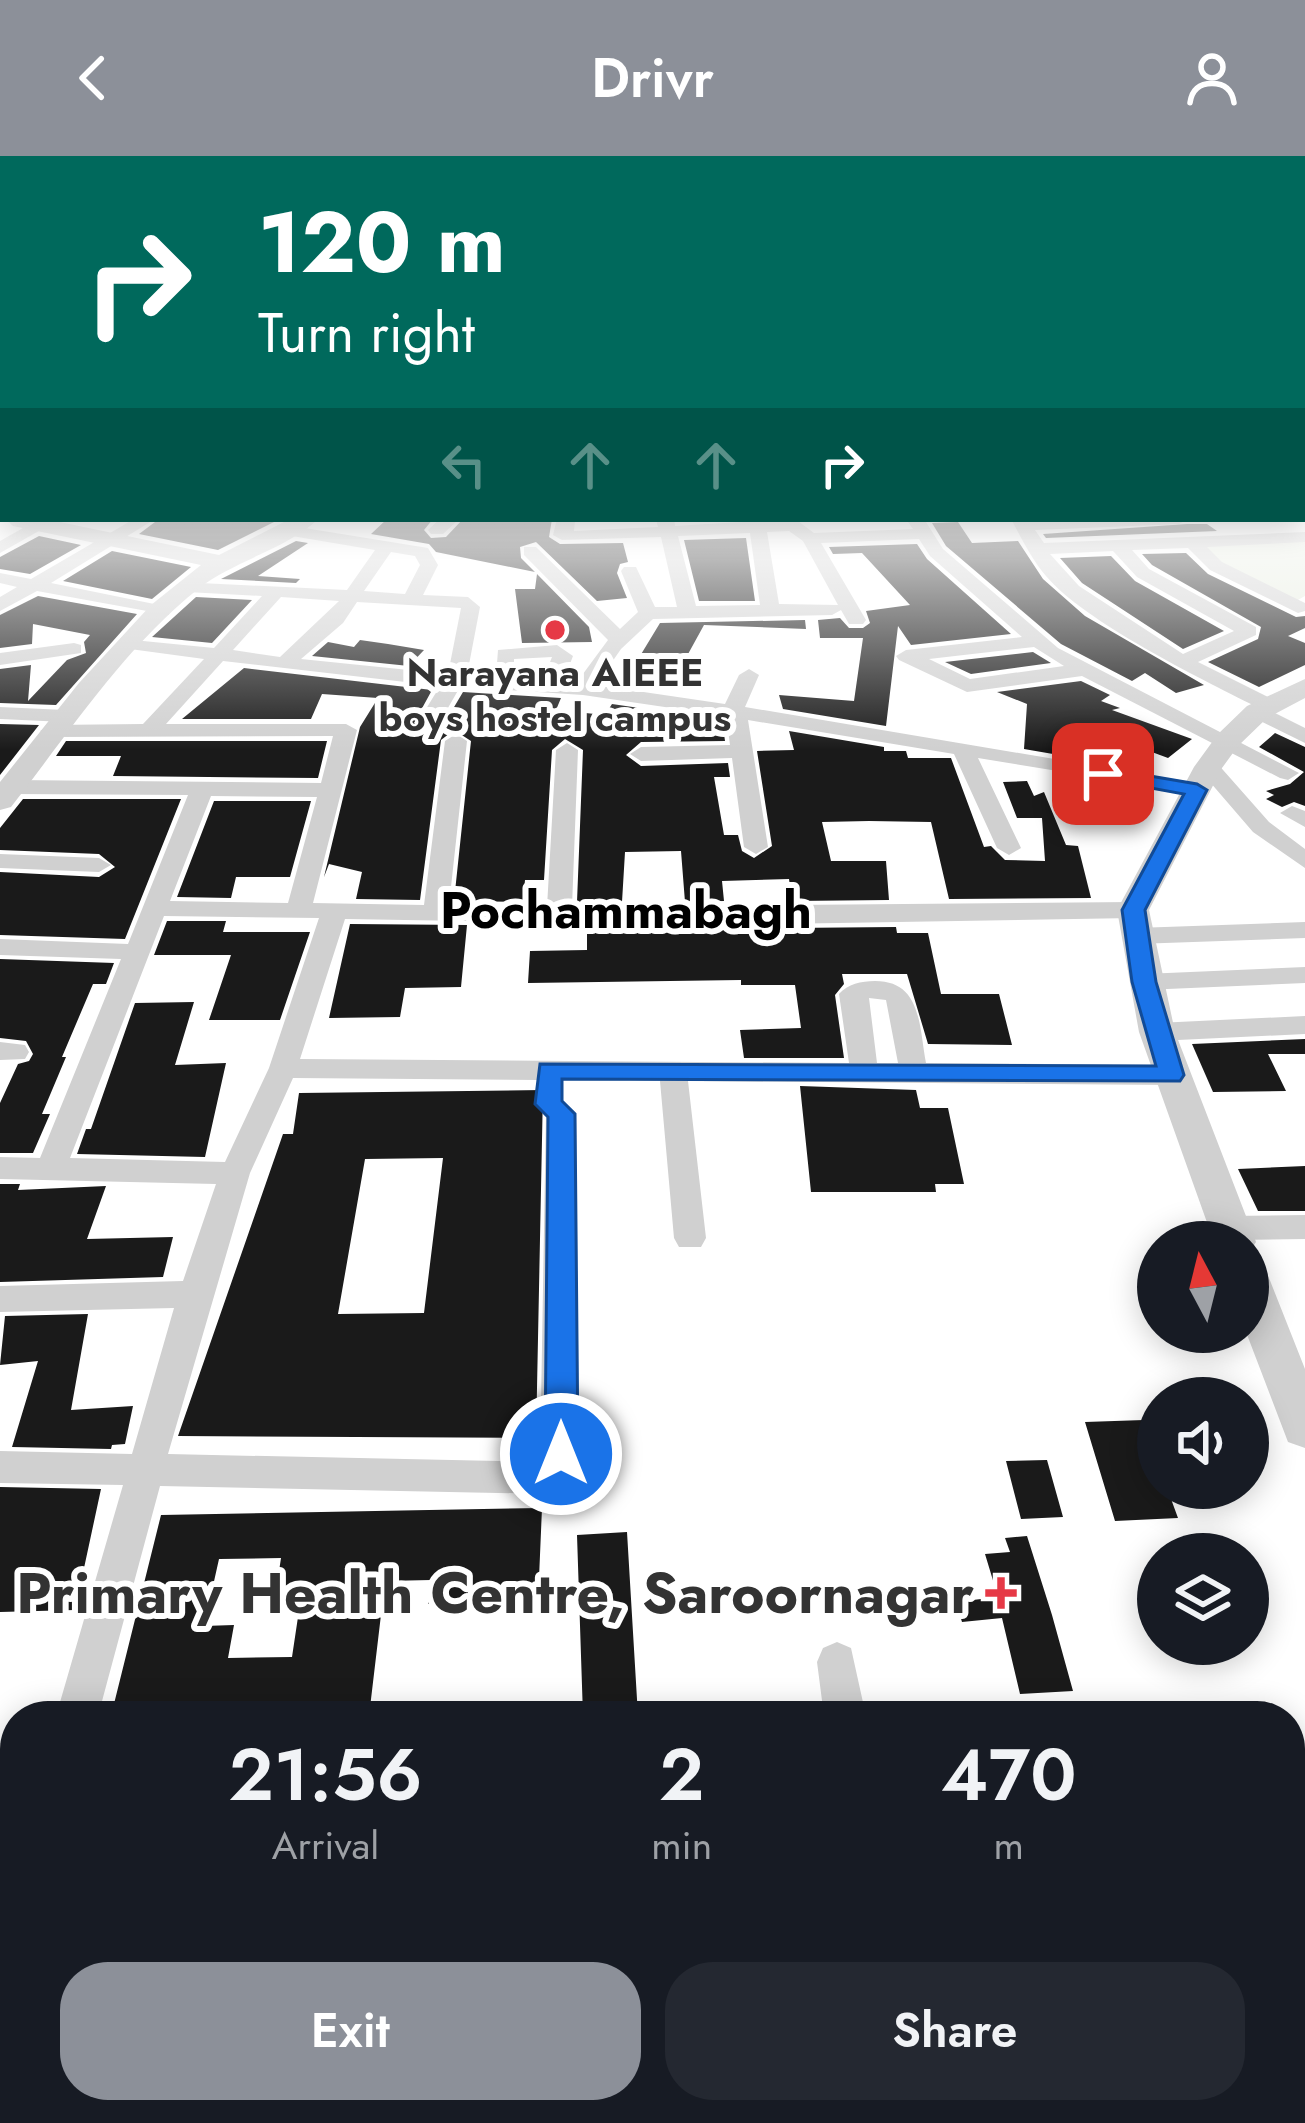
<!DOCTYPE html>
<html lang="en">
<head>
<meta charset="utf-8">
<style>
	body { margin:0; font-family:Jost,sans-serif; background:#242831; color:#f1f3f6; height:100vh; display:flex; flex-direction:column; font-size:45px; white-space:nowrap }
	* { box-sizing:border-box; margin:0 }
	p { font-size:39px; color:#9ea1a6 }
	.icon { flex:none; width:66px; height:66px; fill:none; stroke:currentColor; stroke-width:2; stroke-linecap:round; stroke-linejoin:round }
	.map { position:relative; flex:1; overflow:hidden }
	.panel { position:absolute; left:0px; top:1545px; width:1305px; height:423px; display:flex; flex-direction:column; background:#171b24; border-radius:48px 48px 0 0; box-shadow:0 6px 30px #0003 }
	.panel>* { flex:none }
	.hud { position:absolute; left:0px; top:0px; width:1305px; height:366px; box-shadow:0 6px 30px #0003; background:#00695c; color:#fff; overflow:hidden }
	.needle { width:78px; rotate:353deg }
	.tools { position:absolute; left:1137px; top:1065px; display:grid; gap:24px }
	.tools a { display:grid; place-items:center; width:132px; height:132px; border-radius:50%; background:#171b24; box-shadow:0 6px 30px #0003; font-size:60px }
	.pin { position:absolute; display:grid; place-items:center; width:102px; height:102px; color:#fff; margin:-51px; border-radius:24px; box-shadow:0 6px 18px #0006 }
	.me { position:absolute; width:132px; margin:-66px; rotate:0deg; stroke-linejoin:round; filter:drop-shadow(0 0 9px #0008) }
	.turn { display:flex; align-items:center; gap:42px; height:252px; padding:0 60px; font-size:54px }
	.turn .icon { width:156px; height:156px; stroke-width:2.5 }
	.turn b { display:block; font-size:84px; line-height:102px }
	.lanes { display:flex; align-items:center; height:114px; padding:0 60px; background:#0003; justify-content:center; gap:60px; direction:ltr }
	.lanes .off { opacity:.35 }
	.eta { display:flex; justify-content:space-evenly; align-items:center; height:204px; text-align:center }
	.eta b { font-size:72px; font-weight:600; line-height:84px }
	.cta { display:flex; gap:24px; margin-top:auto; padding:24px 60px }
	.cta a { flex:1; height:138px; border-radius:48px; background:#8c9099; color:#fff; font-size:48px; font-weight:600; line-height:138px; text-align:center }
	.cta a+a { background:#242831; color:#f1f3f6 }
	header { display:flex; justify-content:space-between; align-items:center; height:156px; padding:0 60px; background:#8c9099; color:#fff; font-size:54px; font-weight:600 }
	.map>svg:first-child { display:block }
</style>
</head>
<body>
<header><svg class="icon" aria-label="back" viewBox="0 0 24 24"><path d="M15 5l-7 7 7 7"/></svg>Drivr<svg class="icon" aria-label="person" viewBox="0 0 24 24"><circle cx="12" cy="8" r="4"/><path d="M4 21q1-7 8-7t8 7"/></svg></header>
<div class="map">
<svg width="1305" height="1967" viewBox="0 0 1305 1967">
	<rect width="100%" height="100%" fill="#fff"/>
	<!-- green -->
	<path fill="#e6ecdf" d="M1305,385V440L1296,445L1223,409L1204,389Z"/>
	<!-- building -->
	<path fill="#1a1a1a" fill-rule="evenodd" d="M159,363H280L218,394L139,378Z
		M387,363H433L424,374L431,382L446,381L463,363H552L549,381L560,388L623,387L628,406L620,408L617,417L627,442L597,445L536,386L520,391L521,402L535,416L436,396L429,388L371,378Z
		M958,366L972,387L1018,385L1043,423L1085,460L1204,529L1176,537L1145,517L1132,525L1061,488L946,390L932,367Z
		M1187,368H1207L1217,375L1046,382L1043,378Z
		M39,380L81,389L30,418L0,413V401Z
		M746,382L755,445H699L684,384Z
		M296,385L308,387L258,420L300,423L296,427L221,423Z
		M917,388L927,403L1011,478L911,489L898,470L886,570L783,553L779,539L854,545L863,482H820L818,464L840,462L849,472H863L870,467L866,455L910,449L862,397L833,398L829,391Z
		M112,395L191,411L152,443L63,425Z
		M1186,397L1208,418L1296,461L1305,460V472L1288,480L1305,487V509L1259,531L1208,506L1258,483L1261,471L1152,409L1142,398Z
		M1111,400L1135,425L1224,475L1183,493L1082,427L1060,402Z
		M537,418L589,471L592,486L522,487L515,433H535Z
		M38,440L137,458L56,549L0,547V513L31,509L28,545L67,504L86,497L84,486L90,479L33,468L32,488L0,492V459Z
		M196,441L252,444L212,487L152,481Z
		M805,464L806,473L704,469L671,529L673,536L623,528L660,467Z
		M360,484L388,488L424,494L409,510L312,500L328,486L354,491Z
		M1033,496L1051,507L971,518L945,506Z
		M244,512L432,534L414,567L430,576L441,573L463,536L561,542L556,554L605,559L612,548L722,564L725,585L641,586L626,599L641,610L728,607L730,621H714L724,679H738L742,695L754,702L772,690L757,595L794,594L789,575L884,591V595H906L908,602H951L984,691L991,690L1005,704L1045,705L1042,662H1017L1003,626L1027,625L1034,640L1044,636L1066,689L1078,690L1091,742L949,743L931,666L869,665L822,666L831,705H886L889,744L792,745L789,723L722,725L724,745L685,746L681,695L625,696L622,746H577L583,594L565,583L552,594L544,724H525L523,746L454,745L471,585L454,574L441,584L420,744L356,743L362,716L329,708L324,721L360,571L378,542L322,538L311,563H182Z
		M1081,525L1110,539L1101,545L1120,552L1112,554L1192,583L1168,602L1087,572L1082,603L1024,593L1027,548L997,536Z
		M0,568L39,569L0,619Z
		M1275,577L1305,591V650L1294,646L1282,651L1266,643L1274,639L1266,635L1290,628L1304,616L1259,591Z
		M66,585H327L318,622L113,620L121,600H56Z
		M23,643H181L125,783L0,779V716L99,721L115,711L99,698L0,694V672Z
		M214,645H311L290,721H236L231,742L177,741Z
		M167,765H226L223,776H310L280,864H209L231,799H154Z
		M350,768L467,769L461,831L405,832L400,861L329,862Z
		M587,771L687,778V773L896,771L897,777H928L941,838H999L1012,889L928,888L907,818H842L844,828L835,839L844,902H744L740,874L801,872L795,829H741V824L528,827L530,795L587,794Z
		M0,803L114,807L106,828H93L62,901H66L42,958H50L33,997H0V947L18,908L29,905L33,898L26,885L0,882Z
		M194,846L175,909L226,907L205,1001L77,998L86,973H91L135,847Z
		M1305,883V898H1268L1286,935L1213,936L1192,888Z
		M800,930L916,934L920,952H948L964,1028H935L936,1036H811Z
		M543,934L536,1282L178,1280L283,978H293L299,937ZM443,1002L424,1157L338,1158L365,1003Z
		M1305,1010V1055H1258L1238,1013Z
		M0,1028H20L18,1034L106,1030L87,1083L173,1081L163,1121L0,1126Z
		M88,1158L71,1254L133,1250L125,1288L112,1289L111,1293L12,1291L38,1205L0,1209L5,1160Z
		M1144,1264L1158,1304V1332H1167L1178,1362L1115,1365L1085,1266Z
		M1047,1304L1063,1361L1021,1363L1006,1305Z
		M0,1331L101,1333L75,1454L0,1456Z
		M542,1352L538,1446L428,1448L431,1424L385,1425L369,1560H111L161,1359ZM281,1402L275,1442L301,1441L292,1501L228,1502L234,1469L204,1470L219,1403Z
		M627,1376L638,1560H583L577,1379Z
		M1027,1380L1052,1459L1073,1535L1020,1538L1002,1462L962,1466L956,1446L998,1441L985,1398L1010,1396L1005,1382Z"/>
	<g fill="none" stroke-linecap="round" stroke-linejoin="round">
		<!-- minor -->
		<path fill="#d0d0d0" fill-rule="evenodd" d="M3,351V362L0,363V352Z
			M39,363H60L0,397V385Z
			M134,363H155L51,427L169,451V459L37,435L0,455V441L17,431L0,427V417L31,423Z
			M440,363H459L443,378H431L428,374Z
			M557,363H575L574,375L658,371L656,363H674L675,370L795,363L814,377L913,373L906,363H924L943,393L1058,492L1299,617L1288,624L1280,622L1082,520L967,536L899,504L896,500L906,494L1022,481L930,400L919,383L821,387L866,464L863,468H849L841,454L832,459L653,463L621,493L596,529L725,548L739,519L749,513L759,519L745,551L1197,627L1208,634L1205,639L978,602L1021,692L1009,699L997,692L954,598L748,564L768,691L756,698L744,691L732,602L641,605L630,598L641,591L730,589L726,560L583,539L460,531L437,571L429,572L418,566L440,530L223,505L166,568H346L357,574L313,747L424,749L445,585L456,578L467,585L449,749L547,751L556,594L567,587L578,594L572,751L1133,746L1146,754L1133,762L721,769L345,763L300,903L849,907L839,838C848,828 861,825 875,825C922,825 919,871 926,907L1171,909L1185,919L1171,929L688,925L706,1082L701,1091H679L674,1082L660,925L293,922L250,1017L168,1298L540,1306L546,958L561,948L576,958L579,1298L565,1333L552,1338L160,1330L98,1560H56L123,1329L0,1327V1295L132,1298L174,1152L0,1156V1130L183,1125L216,1028L0,1023V1001L40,1002L121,803L0,799V783L128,788L188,639L12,638L1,631L12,624L321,627L333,580L51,581L40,575L51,569L143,568L204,503L130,493L120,487L123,483L214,492L262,440L187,436L178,430L180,426L347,434L375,394L280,378V370L286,369L428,392L438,409L423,439L468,441L480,451L467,519L496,521L498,494L557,489L573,500L563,526H577L608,484L524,399V391H536L620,473L638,456L621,415L624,411H636L655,451H677L661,381L562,384L553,379ZM789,375L803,385L838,449L779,448L767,376ZM750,377L760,449L696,450L678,380ZM391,396L415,400L420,409L405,438L364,435ZM281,441L339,445L280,501L233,494ZM357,446L461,452L448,518L301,503L343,467ZM1034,491L1064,510L970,523L929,503ZM552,501L543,524L530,523L529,513L514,511V503ZM211,640L317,641L288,747L170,745ZM164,760L319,762L269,912L225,1006L70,1002ZM869,842L886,844L898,907H877Z
			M1011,363H1188L1179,368L1035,374L1044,387L1305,376V386L1207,391L1222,406L1305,447V455L1298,457L1210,414L1188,392L1132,394L1149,413L1256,471V479L1198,506L1276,545L1279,549L1271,555L1305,572V587L1250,560L1246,556L1255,550C1199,522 1085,466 1046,420C1032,404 1021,381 1011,363ZM1113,395L1137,421L1234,475L1183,498L1079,430L1050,398Z
			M74,487L81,489V497L0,509V497Z
			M0,551L65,554L76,560L65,566L0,563Z
			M1208,604L1216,606L1269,666L1305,693V712L1253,676L1197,611Z
			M1292,650L1305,655V671L1280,657Z
			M0,698L99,702L111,709L99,716L0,712Z
			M1305,766V782L1136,788L1123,780L1136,772Z
			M1305,811V827L1144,834L1131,826L1144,818Z
			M1305,860V878L1157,885L1143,876L1157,867Z
			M0,886L25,889L29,896L25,903L0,904Z
			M1305,1059V1083L1229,1084L1218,1080L1213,1072L1218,1064L1229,1060Z
			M837,1486L851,1492L866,1560H824L817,1506L823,1492Z
			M0,1595H15V1639H0Z
			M39,1953H89L84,1967H34Z
			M588,1953H638V1967H588Z"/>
		<!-- tertiary -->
		<path fill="#d0d0d0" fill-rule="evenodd" d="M3,361L45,363L219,399L290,363H318C289,392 233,405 198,433C123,493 69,577 11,651L0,654V626L79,527L151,449L201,409L13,370Z
			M1305,523V542L1267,562L1238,590L1222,612L1149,754L1175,876L1256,1086L1248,1098V1086H1214L1139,876L1117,754L1194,611L1218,578L1247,550Z
			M1248,1105L1263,1110L1269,1122L1305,1213V1292L1288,1286L1246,1176Z
			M1305,1654V1712L1290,1715V1657Z
			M0,1848H15V1912H0Z"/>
	</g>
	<!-- sky -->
	<linearGradient id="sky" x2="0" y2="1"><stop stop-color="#9ec6ea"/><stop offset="0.54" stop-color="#fff"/><stop offset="1" stop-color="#fff" stop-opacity="0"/></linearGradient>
	<rect width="1305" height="594" fill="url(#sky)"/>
	<!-- route -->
	<path fill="#1a73e8" stroke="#114b97" stroke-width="3" d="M1103,612L1197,628L1207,634L1145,754L1156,826L1184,919L1180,925L562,923V945L575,958L578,1298L573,1309L561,1313L550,1309L545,1298L548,961L535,948L540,908L1156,910L1132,826L1122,754L1184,638L1096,622L1093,618Z"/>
	<!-- markers -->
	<g fill="#e63946" stroke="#fff" stroke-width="4.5">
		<circle cx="555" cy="474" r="12"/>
		<path d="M995 1419h12v12h12v12h-12v12h-12v-12h-12v-12h12z"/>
	</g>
	<g text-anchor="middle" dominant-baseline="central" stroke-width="12" stroke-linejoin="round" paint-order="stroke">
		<!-- far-poi labels -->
		<g font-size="39" font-weight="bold" fill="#333" stroke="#fff">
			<text x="555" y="516">Narayana AIEEE<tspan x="555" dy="45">boys hostel campus</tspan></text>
		</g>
		<!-- neighbourhood labels -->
		<g font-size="51" font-weight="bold" fill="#000" stroke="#fff">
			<text x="626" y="754">Pochammabagh</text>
		</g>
		<!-- near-poi labels -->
		<g font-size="57" font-weight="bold" fill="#333" stroke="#fff" text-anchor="end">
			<text x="974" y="1437">Primary Health Centre, Saroornagar</text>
		</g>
	</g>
</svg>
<div class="tools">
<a><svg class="needle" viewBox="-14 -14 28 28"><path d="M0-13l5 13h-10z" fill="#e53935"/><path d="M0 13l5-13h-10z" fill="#9ea1a6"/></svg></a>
<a><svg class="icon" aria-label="sound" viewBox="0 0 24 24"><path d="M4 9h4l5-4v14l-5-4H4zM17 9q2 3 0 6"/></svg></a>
<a><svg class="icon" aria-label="layers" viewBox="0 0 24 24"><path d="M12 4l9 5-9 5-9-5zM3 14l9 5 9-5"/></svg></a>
</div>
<div class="pin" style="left:1103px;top:618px;background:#d93025"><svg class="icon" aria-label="arrive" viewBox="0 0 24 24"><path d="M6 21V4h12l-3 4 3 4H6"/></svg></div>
<svg class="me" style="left:561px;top:1298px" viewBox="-20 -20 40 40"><circle r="17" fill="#1a73e8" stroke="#fff" stroke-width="3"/><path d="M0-11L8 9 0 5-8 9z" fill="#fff"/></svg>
<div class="hud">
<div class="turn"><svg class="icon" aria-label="right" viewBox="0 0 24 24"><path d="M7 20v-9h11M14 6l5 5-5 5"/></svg><div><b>120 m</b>Turn right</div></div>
<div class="lanes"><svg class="icon off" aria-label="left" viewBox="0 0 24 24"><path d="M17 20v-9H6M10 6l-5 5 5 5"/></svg><svg class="icon off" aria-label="ahead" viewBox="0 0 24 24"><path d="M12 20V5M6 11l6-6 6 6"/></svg><svg class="icon off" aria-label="ahead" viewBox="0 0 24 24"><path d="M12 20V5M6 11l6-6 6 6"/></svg><svg class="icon" aria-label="right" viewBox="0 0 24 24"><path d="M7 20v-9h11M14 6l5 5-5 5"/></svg></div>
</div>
<section class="panel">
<div class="eta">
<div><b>21:56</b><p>Arrival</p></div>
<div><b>2</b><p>min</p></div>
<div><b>470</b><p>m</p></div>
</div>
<div class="cta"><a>Exit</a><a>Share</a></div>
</section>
</div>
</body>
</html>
